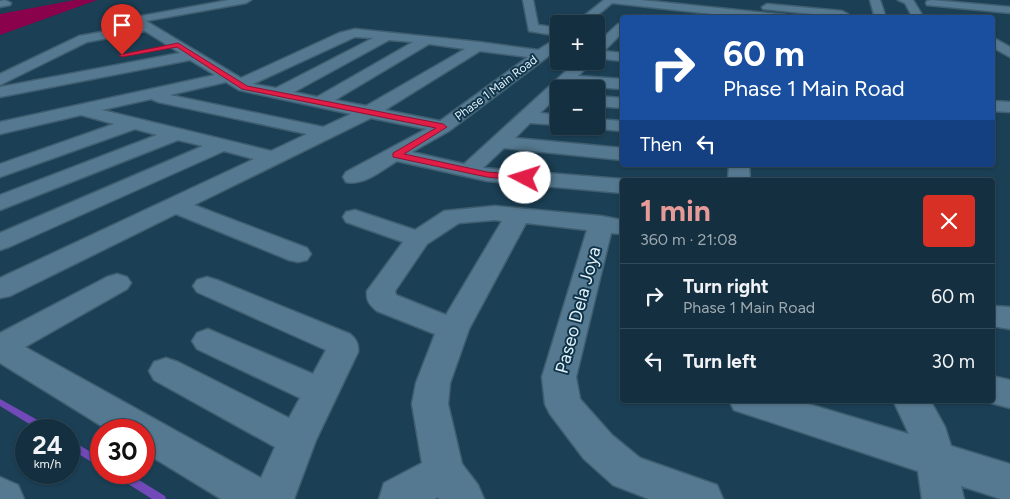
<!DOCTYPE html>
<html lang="en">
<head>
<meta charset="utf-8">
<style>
	body { margin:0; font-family:Figtree,sans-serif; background:#1d3746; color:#f1f3f6; height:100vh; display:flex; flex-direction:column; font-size:19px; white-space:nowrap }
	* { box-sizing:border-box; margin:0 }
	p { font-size:16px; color:#9da9b0 }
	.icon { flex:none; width:28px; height:28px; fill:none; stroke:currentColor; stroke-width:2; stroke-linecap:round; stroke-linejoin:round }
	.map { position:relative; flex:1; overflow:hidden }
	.sheet { position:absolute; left:620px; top:178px; width:375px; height:225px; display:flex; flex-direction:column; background:#142f3f; border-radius:5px; box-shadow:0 1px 4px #0004,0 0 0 1px #334a59 }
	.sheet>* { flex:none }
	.banner { position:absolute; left:620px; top:15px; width:375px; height:152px; border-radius:5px; box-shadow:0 1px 4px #0004,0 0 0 1px #334a59; background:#1a4fa0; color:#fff; overflow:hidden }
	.tools { position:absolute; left:550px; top:15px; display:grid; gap:10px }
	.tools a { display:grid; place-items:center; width:55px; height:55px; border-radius:5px; background:#142f3f; box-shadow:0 1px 4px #0004,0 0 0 1px #334a59; font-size:25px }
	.speed { position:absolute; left:15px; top:419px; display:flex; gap:10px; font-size:25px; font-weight:700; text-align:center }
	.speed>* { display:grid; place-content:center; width:65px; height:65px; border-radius:50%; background:#142f3f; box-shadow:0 1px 4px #0004,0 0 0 1px #334a59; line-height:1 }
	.speed small { font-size:12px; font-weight:400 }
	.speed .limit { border:8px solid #d22; background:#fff; color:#111 }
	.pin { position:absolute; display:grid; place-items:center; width:42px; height:42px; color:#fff; margin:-51px -21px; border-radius:50% 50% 50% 0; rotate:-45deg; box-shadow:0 0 5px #0007 }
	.pin .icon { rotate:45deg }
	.me { position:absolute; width:55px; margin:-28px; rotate:275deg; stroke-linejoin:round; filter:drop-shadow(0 0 4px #0008) }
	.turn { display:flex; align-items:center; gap:18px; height:105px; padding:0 20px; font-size:22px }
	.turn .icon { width:65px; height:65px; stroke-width:2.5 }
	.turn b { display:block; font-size:35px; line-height:42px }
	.then { display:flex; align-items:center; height:48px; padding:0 20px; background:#0003; gap:10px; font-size:19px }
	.round { display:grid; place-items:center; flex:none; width:52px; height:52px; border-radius:5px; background:#1d3746 }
	.summary { display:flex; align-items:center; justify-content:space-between; height:85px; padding:0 20px }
	h1 { font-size:30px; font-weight:700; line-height:38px; color:#e69b98 }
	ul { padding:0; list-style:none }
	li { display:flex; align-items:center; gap:15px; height:65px; padding:0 20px; border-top:1px solid #334a59 }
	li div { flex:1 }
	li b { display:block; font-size:19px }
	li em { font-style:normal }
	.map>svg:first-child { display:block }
</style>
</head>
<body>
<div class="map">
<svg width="1010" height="499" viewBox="0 0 1010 499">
	<rect width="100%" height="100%" fill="#1b3f54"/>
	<!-- green -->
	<path fill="#8a014c" d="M75,0H97L0,35V14Z"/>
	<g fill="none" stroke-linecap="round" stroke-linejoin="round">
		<!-- stream -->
		<path fill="#7249b8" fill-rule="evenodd" d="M0,399L50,427L52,430H39L0,406Z
			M69,439L101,458V467L98,466L69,448Z
			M112,472H126L165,496L166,499H152L114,475Z"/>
		<!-- minor casing -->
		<g stroke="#3f5e70" stroke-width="3">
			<path id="minor" d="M5,0L11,3L10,5L0,7V1Z
				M229,0H251L246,3L146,21L241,78L339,33L355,29L479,42L538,50L559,37V47L546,58L449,131L412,152L464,164L577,61H593L578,76L622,79V89L569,85L565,89H559V95L540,113L559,115V125L530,123L515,138L622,148V160L504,148L483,168L622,179L625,180H622V193L487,181L397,161C382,170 364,186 346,182L343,177L346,172L426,129L371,118L194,205L307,248L311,254L307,260L298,262L289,260L176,214L10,296L0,298V278L254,159L224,151L9,247L0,250V233L203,146L178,140L0,210V195L157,135L135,129L0,177V164L114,124L81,115L0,134V122L215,75L190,60L0,97V87L180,53L145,31L87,42L0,85V74L79,36L136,26L125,23L123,21L125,19ZM355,37L373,38L276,88L253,84ZM389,40L413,42L317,97L294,92ZM429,44L465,49L366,106L335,100ZM480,51L528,57L440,121L385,110ZM226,82L239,90L351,114L323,127L170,95ZM151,99L158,102L307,134L271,151L102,110Z
				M523,0H533L538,25L559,28V36L529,31Z
				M604,0H641L786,15L791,18H749L612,3L587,24H574Z
				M870,0H880L886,18H875Z
				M898,0H913L924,18H913L905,3Z
				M932,0L1010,7V13L927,5L926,3L927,1Z
				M767,4L842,11L848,14L842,17L763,9L762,7Z
				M622,23V33L604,51L622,53V61L596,58V44L618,24Z
				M992,37L1010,47V57L992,47Z
				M596,96L622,98V108L596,106Z
				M992,101L1010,102V112L992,111Z
				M596,119L622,121V131L590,128L588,126H596Z
				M729,165H749L750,180H728Z
				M495,206L601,216L622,220V234L611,233L576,377L580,399L612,435L640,458L717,485L723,499H649L613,485L584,459L550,414L545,404L542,377L587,230L526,223L469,329L450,383L448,404L462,464L478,485L484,499H439L438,497L435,499H379L384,483L422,463L412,404L416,383L435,334L377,311C370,305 366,301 367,291L403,242L346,222L343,217L346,212L355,210L415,230L444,211ZM495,220L502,221L446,315L396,295L395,291L427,244L459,223Z
				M117,274L127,277L131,283L127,289L25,347L261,478L275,447L154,380L149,371L154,362L166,358L178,362L289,418L300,398L197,349L192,341L197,333L208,329L313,374L326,350L197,292L193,286L197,280L207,277L217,280L350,334C356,339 359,344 358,352L316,440L294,499H221L144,452V430H108L0,363V333L107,277Z
				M992,306L1010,307V329L992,326Z
				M992,376L1010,380V408L980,400H992Z
				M729,400H795L909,434L893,400H930L945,427L951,446L1010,464V499H1001L961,486L964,499H922L918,471L734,410Z
				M0,477L18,485L24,499H0Z"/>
		</g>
		<!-- minor -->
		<use href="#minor" fill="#557991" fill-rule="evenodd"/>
	</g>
	<!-- route -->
	<path fill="#e11d48" stroke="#92132f" d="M178,43L247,86L443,124L447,127L404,154L487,172L525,175L530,178L525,181L487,177L393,157V153L436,128L242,89L177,47L122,57L119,55Z"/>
	<g text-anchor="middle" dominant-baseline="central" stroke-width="4" stroke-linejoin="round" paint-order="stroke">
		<!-- far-street labels -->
		<g font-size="12" fill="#e1f1fc" stroke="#103549">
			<text transform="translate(496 88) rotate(-37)">Phase 1 Main Road</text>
		</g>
		<!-- near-street labels -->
		<g font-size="18" fill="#e1f1fc" stroke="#103549">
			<text transform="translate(578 310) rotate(-75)">Paseo Dela Joya</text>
		</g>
	</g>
</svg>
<div class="tools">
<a>+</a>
<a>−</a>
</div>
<div class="speed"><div>24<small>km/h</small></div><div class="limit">30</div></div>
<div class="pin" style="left:122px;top:55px;background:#d93025"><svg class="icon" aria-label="arrive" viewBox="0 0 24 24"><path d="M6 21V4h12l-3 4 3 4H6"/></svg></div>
<svg class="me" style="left:525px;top:178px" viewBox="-20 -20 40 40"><circle r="19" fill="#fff"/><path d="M0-13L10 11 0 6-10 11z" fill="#e11d48"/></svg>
<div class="banner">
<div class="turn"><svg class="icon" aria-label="right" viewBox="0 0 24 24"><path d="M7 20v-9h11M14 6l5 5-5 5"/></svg><div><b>60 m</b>Phase 1 Main Road</div></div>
<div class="then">Then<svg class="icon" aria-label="left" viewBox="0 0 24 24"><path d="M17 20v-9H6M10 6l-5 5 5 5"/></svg></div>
</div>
<section class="sheet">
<div class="summary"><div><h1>1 min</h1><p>360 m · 21:08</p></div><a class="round" style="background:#d93025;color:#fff"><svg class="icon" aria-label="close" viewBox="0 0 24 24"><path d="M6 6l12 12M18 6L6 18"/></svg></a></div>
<ul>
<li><svg class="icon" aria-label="right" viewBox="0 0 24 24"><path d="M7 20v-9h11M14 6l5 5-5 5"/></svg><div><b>Turn right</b><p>Phase 1 Main Road</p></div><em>60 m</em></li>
<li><svg class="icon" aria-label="left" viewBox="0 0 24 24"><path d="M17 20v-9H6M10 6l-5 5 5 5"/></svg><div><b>Turn left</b></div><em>30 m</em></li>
</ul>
</section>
</div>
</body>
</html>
